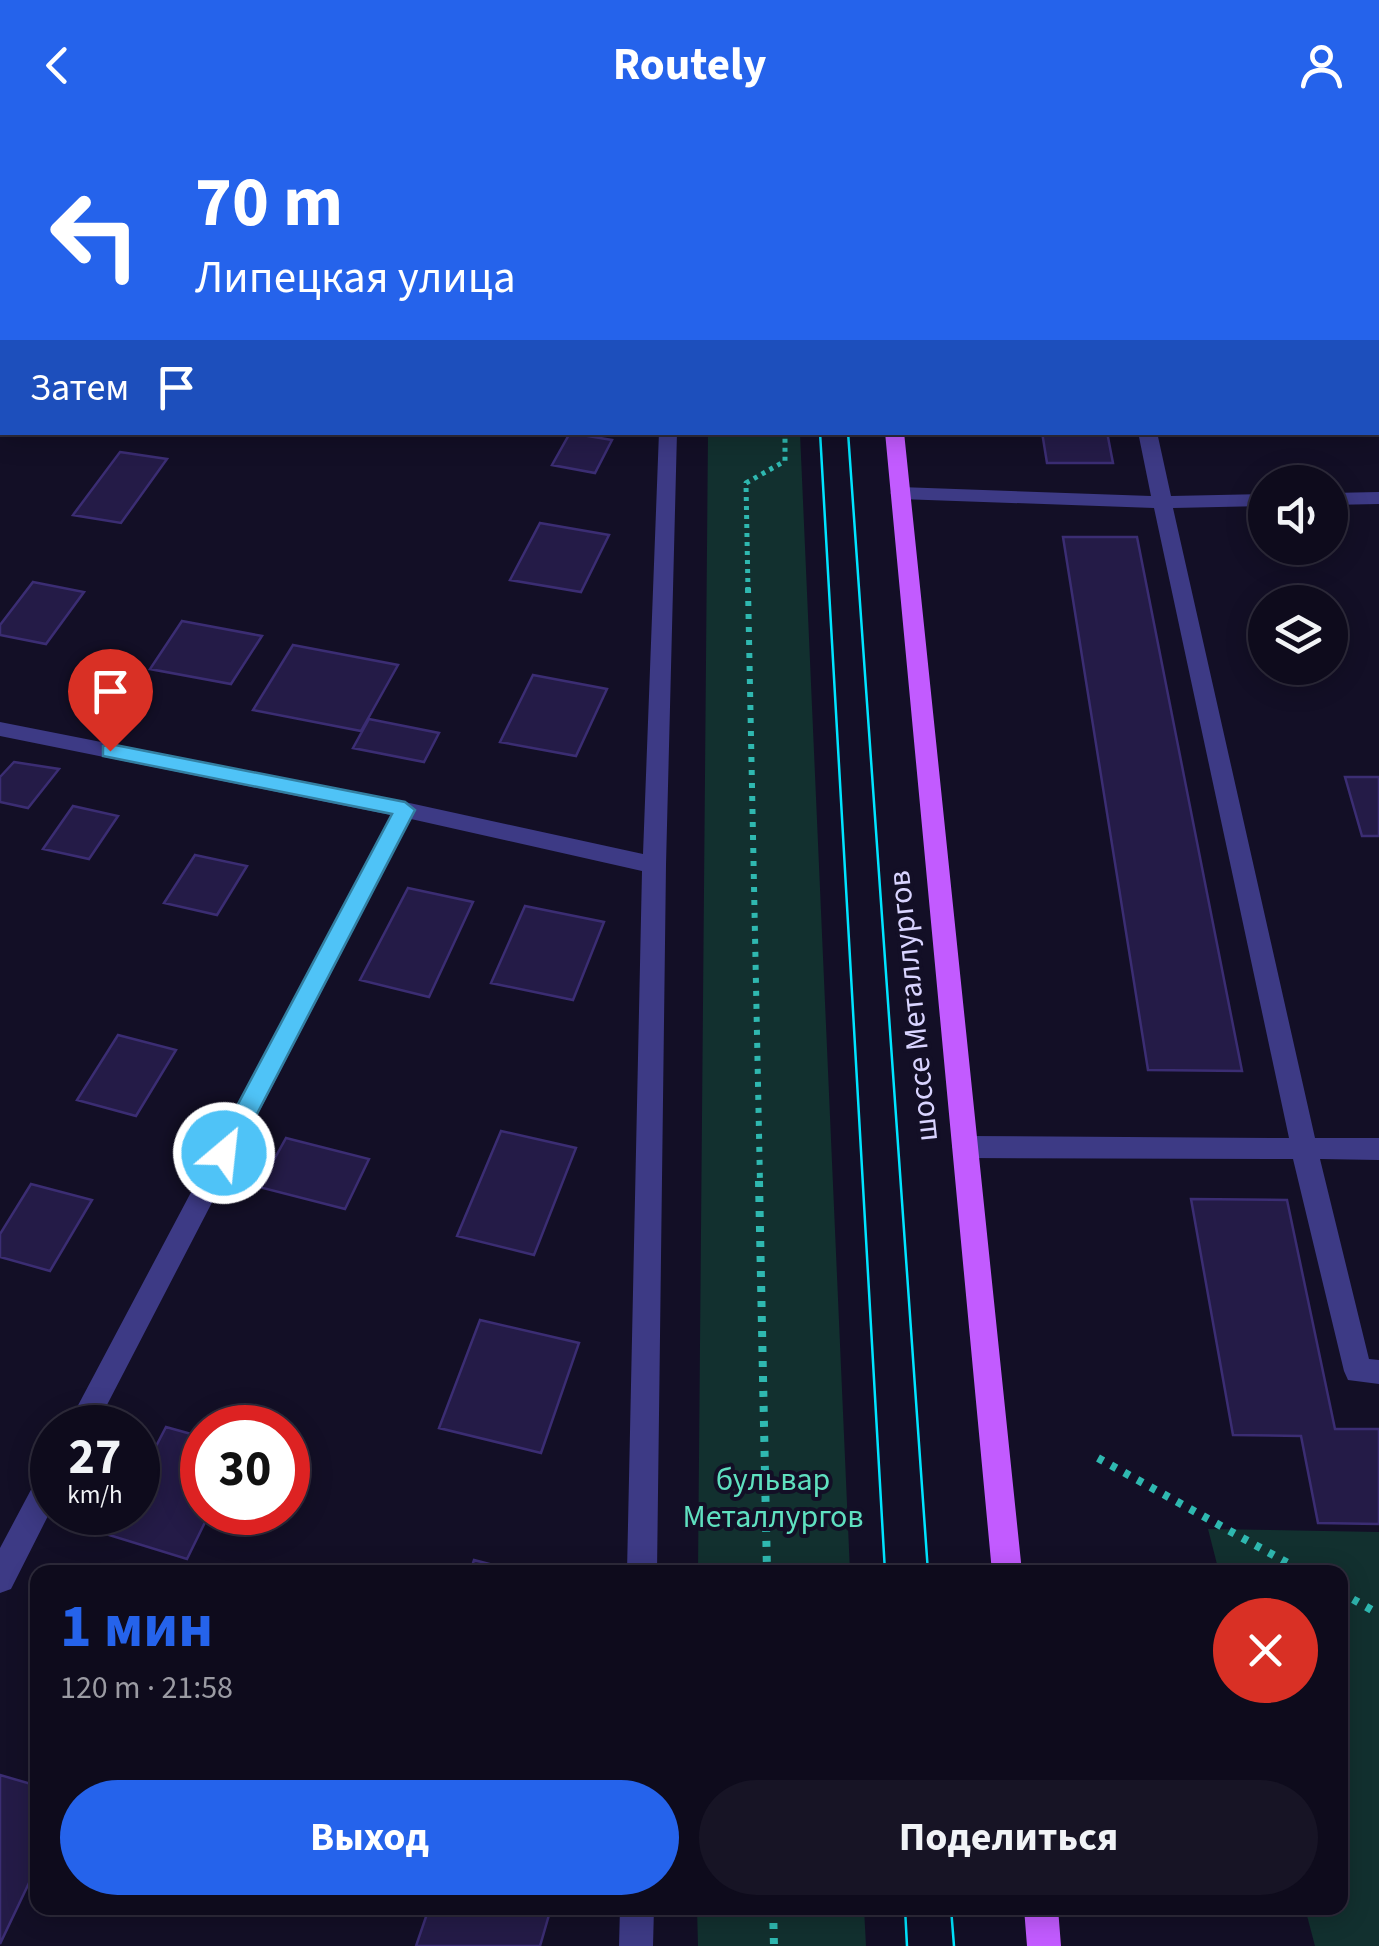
<!DOCTYPE html>
<html lang="ru">
<head>
<meta charset="utf-8">
<style>
	body { margin:0; font-family:"Source Sans 3",sans-serif; background:#171425; color:#f1f3f6; height:100vh; display:flex; flex-direction:column; font-size:38px; white-space:nowrap }
	* { box-sizing:border-box; margin:0 }
	p { font-size:32px; color:#9b9ba3 }
	.icon { flex:none; width:55px; height:55px; fill:none; stroke:currentColor; stroke-width:2; stroke-linecap:round; stroke-linejoin:round }
	.map { position:relative; flex:1; overflow:hidden }
	.sheet { position:absolute; left:30px; top:1435px; width:1318px; height:350px; display:flex; flex-direction:column; background:#0e0b1c; border-radius:20px; box-shadow:0 5px 25px #0003,0 0 0 2px #2e2b3b }
	.sheet>* { flex:none }
	.hud { position:absolute; left:0px; top:0px; width:1380px; height:305px; box-shadow:0 5px 25px #0003,0 0 0 2px #2e2b3b; background:#2563eb; color:#fff; overflow:hidden }
	.tools { position:absolute; left:1248px; top:335px; display:grid; gap:20px }
	.tools a { display:grid; place-items:center; width:100px; height:100px; border-radius:50%; background:#0e0b1c; box-shadow:0 5px 25px #0003,0 0 0 2px #2e2b3b; font-size:50px }
	.speed { position:absolute; left:30px; top:1275px; display:flex; gap:20px; font-size:50px; font-weight:700; text-align:center }
	.speed>* { display:grid; place-content:center; width:130px; height:130px; border-radius:50%; background:#0e0b1c; box-shadow:0 5px 25px #0003,0 0 0 2px #2e2b3b; line-height:1 }
	.speed small { font-size:25px; font-weight:400 }
	.speed .limit { border:15px solid #d22; background:#fff; color:#111 }
	.pin { position:absolute; display:grid; place-items:center; width:85px; height:85px; color:#fff; margin:-102px -42px; border-radius:50% 50% 50% 0; rotate:-45deg; box-shadow:0 0 10px #0007 }
	.pin .icon { rotate:45deg }
	.me { position:absolute; width:110px; margin:-55px; rotate:28deg; stroke-linejoin:round; filter:drop-shadow(0 0 8px #0008) }
	.turn { display:flex; align-items:center; gap:35px; height:210px; padding:0 30px; font-size:45px }
	.turn .icon { width:130px; height:130px; stroke-width:2.5 }
	.turn b { display:block; font-size:70px; line-height:85px }
	.then { display:flex; align-items:center; height:95px; padding:0 30px; background:#0003; gap:20px; font-size:38px }
	.round { display:grid; place-items:center; flex:none; width:105px; height:105px; border-radius:52px; background:#171425 }
	.headline { display:flex; align-items:center; justify-content:space-between; height:170px; padding:0 30px }
	h1 { font-size:60px; font-weight:700; line-height:75px; color:#2563eb }
	.button { display:flex; gap:20px; margin-top:auto; padding:20px 30px }
	.button a { flex:1; height:115px; border-radius:60px; background:#2563eb; color:#fff; font-size:40px; font-weight:700; line-height:115px; text-align:center }
	.button a+a { background:#171425; color:#f1f3f6 }
	header { display:flex; justify-content:space-between; align-items:center; height:130px; padding:0 30px; background:#2563eb; color:#fff; font-size:45px; font-weight:700 }
	.map>svg:first-child { display:block }
</style>
</head>
<body>
<header><svg class="icon" aria-label="back" viewBox="0 0 24 24"><path d="M15 5l-7 7 7 7"/></svg>Routely<svg class="icon" aria-label="person" viewBox="0 0 24 24"><circle cx="12" cy="8" r="4"/><path d="M4 21q1-7 8-7t8 7"/></svg></header>
<div class="map">
<svg width="1379" height="1816" viewBox="0 0 1379 1816">
	<rect width="100%" height="100%" fill="#130f26"/>
	<!-- green -->
	<path fill="#12302f" d="M708,303H800L850,1442H698Z
		M1208,1399L1379,1402V1816H1315L1305,1778H1340V1442H1219Z
		M697,1778H864L866,1816H698Z"/>
	<!-- building -->
	<path fill="#241b47" stroke="#3b2d73" stroke-width="2.5" d="M1042,302H1107L1113,333H1047Z
		M570,303L612,310L595,343L552,335Z
		M120,322L167,329L121,393L73,385Z
		M540,393L609,405L581,462L510,450Z
		M1063,407H1137L1242,941L1148,940Z
		M33,452L84,462L46,514L0,505V495Z
		M182,491L262,506L231,554L150,539Z
		M293,515L398,535L361,601L253,580Z
		M533,545L607,559L576,626L500,612Z
		M369,589L439,603L424,632L353,618Z
		M14,632L59,639L28,678L0,672V647Z
		M1345,647H1379V706H1362Z
		M73,676L118,686L89,729L43,719Z
		M195,725L247,736L217,785L164,773Z
		M408,758L473,772L429,867L360,850Z
		M525,776L604,792L573,870L491,853Z
		M118,905L176,920L136,986L77,970Z
		M501,1001L576,1018L534,1125L457,1106Z
		M286,1008L369,1029L345,1079L259,1057Z
		M31,1054L92,1070L50,1141L0,1127V1104Z
		M1191,1069L1287,1070L1335,1299H1379V1394L1318,1393L1301,1306L1233,1305Z
		M480,1190L579,1213L541,1323L439,1298Z
		M166,1297L202,1307V1382H210L187,1429L109,1405L121,1382H138V1351Z
		M474,1430L520,1442H470Z
		M0,1645L38,1656V1734L0,1814Z
		M429,1778H551L540,1816H416Z"/>
	<g fill="none" stroke-linecap="round" stroke-linejoin="round">
		<!-- path-far2 -->
		<path stroke="#2fb8b0" stroke-width="5" stroke-dasharray="4 5" stroke-linecap="butt" d="M748,461L746,353L785,331V302"/>
		<!-- path-far1 -->
		<path stroke="#2fb8b0" stroke-width="6" stroke-dasharray="5 8" stroke-linecap="butt" d="M748,458L760,1053"/>
		<!-- path -->
		<path stroke="#2fb8b0" stroke-width="8" stroke-dasharray="6 9" stroke-linecap="butt" d="M759,1051L767,1442
			M1098,1328L1304,1442
			M1340,1462L1379,1484
			M773,1778L774,1816"/>
		<!-- minor -->
		<path fill="#3d3a85" fill-rule="evenodd" d="M670,0H686V2H670Z
			M1066,0H1082V2H1066Z
			M1252,0H1272L1273,2H1254Z
			M1378,52H1379V63H1378Z
			M1378,169H1379V179H1378Z
			M659,302H677L666,735L657,1442H627L642,741L411,689L95,1298H66L391,685L0,606V592L405,672L643,724Z
			M1138,302H1157L1171,366L1265,364V376L1173,378L1315,1008H1379V1030L1320,1029L1369,1229L1379,1230V1254L1348,1250L1344,1241L1293,1029L965,1028L956,1024L952,1017L956,1010L965,1006L1289,1008L1154,378L900,369L890,363L900,357L1151,366Z
			M1379,362V374L1330,375V363Z
			M52,1336V1378L11,1459L0,1463V1418L42,1339Z
			M620,1778H654L653,1816H619Z"/>
		<!-- major -->
		<path fill="#c25bff" fill-rule="evenodd" d="M856,0H872V2H856Z
			M885,302H904L1022,1442H992Z
			M1024,1778H1058L1061,1816H1027Z"/>
		<!-- tram -->
		<path stroke="#00e5ff" stroke-width="2.5" d="M820,302L885,1442
			M848,302L928,1442
			M905,1778L907,1816
			M951,1778L954,1816"/>
	</g>
	<!-- route -->
	<path fill="#4fc3f7" stroke="#337fa1" stroke-width="2.5" d="M110,614L405,672L415,680L233,1030H216L212,1023L392,684L103,626V616Z"/>
	<g text-anchor="middle" dominant-baseline="central" stroke-width="8" stroke-linejoin="round" paint-order="stroke">
		<!-- street labels -->
		<g font-size="32" fill="#d9d4ff" stroke="#130f26">
			<text transform="translate(913 876) rotate(-96)">шоссе Металлургов</text>
		</g>
		<!-- park labels -->
		<g font-size="32" fill="#5fe0c0" stroke="#130f26">
			<text x="773" y="1350">бульвар<tspan x="773" dy="37">Металлургов</tspan></text>
		</g>
	</g>
</svg>
<div class="tools">
<a><svg class="icon" aria-label="sound" viewBox="0 0 24 24"><path d="M4 9h4l5-4v14l-5-4H4zM17 9q2 3 0 6"/></svg></a>
<a><svg class="icon" aria-label="layers" viewBox="0 0 24 24"><path d="M12 4l9 5-9 5-9-5zM3 14l9 5 9-5"/></svg></a>
</div>
<div class="speed"><div>27<small>km/h</small></div><div class="limit">30</div></div>
<div class="pin" style="left:110px;top:621px;background:#d93025"><svg class="icon" aria-label="arrive" viewBox="0 0 24 24"><path d="M6 21V4h12l-3 4 3 4H6"/></svg></div>
<svg class="me" style="left:224px;top:1023px" viewBox="-20 -20 40 40"><circle r="17" fill="#4fc3f7" stroke="#fff" stroke-width="3"/><path d="M0-11L8 9 0 5-8 9z" fill="#fff"/></svg>
<div class="hud">
<div class="turn"><svg class="icon" aria-label="left" viewBox="0 0 24 24"><path d="M17 20v-9H6M10 6l-5 5 5 5"/></svg><div><b>70 m</b>Липецкая улица</div></div>
<div class="then">Затем<svg class="icon" aria-label="arrive" viewBox="0 0 24 24"><path d="M6 21V4h12l-3 4 3 4H6"/></svg></div>
</div>
<section class="sheet">
<div class="headline"><div><h1>1 мин</h1><p>120 m · 21:58</p></div><a class="round" style="background:#d93025;color:#fff"><svg class="icon" aria-label="close" viewBox="0 0 24 24"><path d="M6 6l12 12M18 6L6 18"/></svg></a></div>
<div class="button"><a>Выход</a><a>Поделиться</a></div>
</section>
</div>
</body>
</html>
